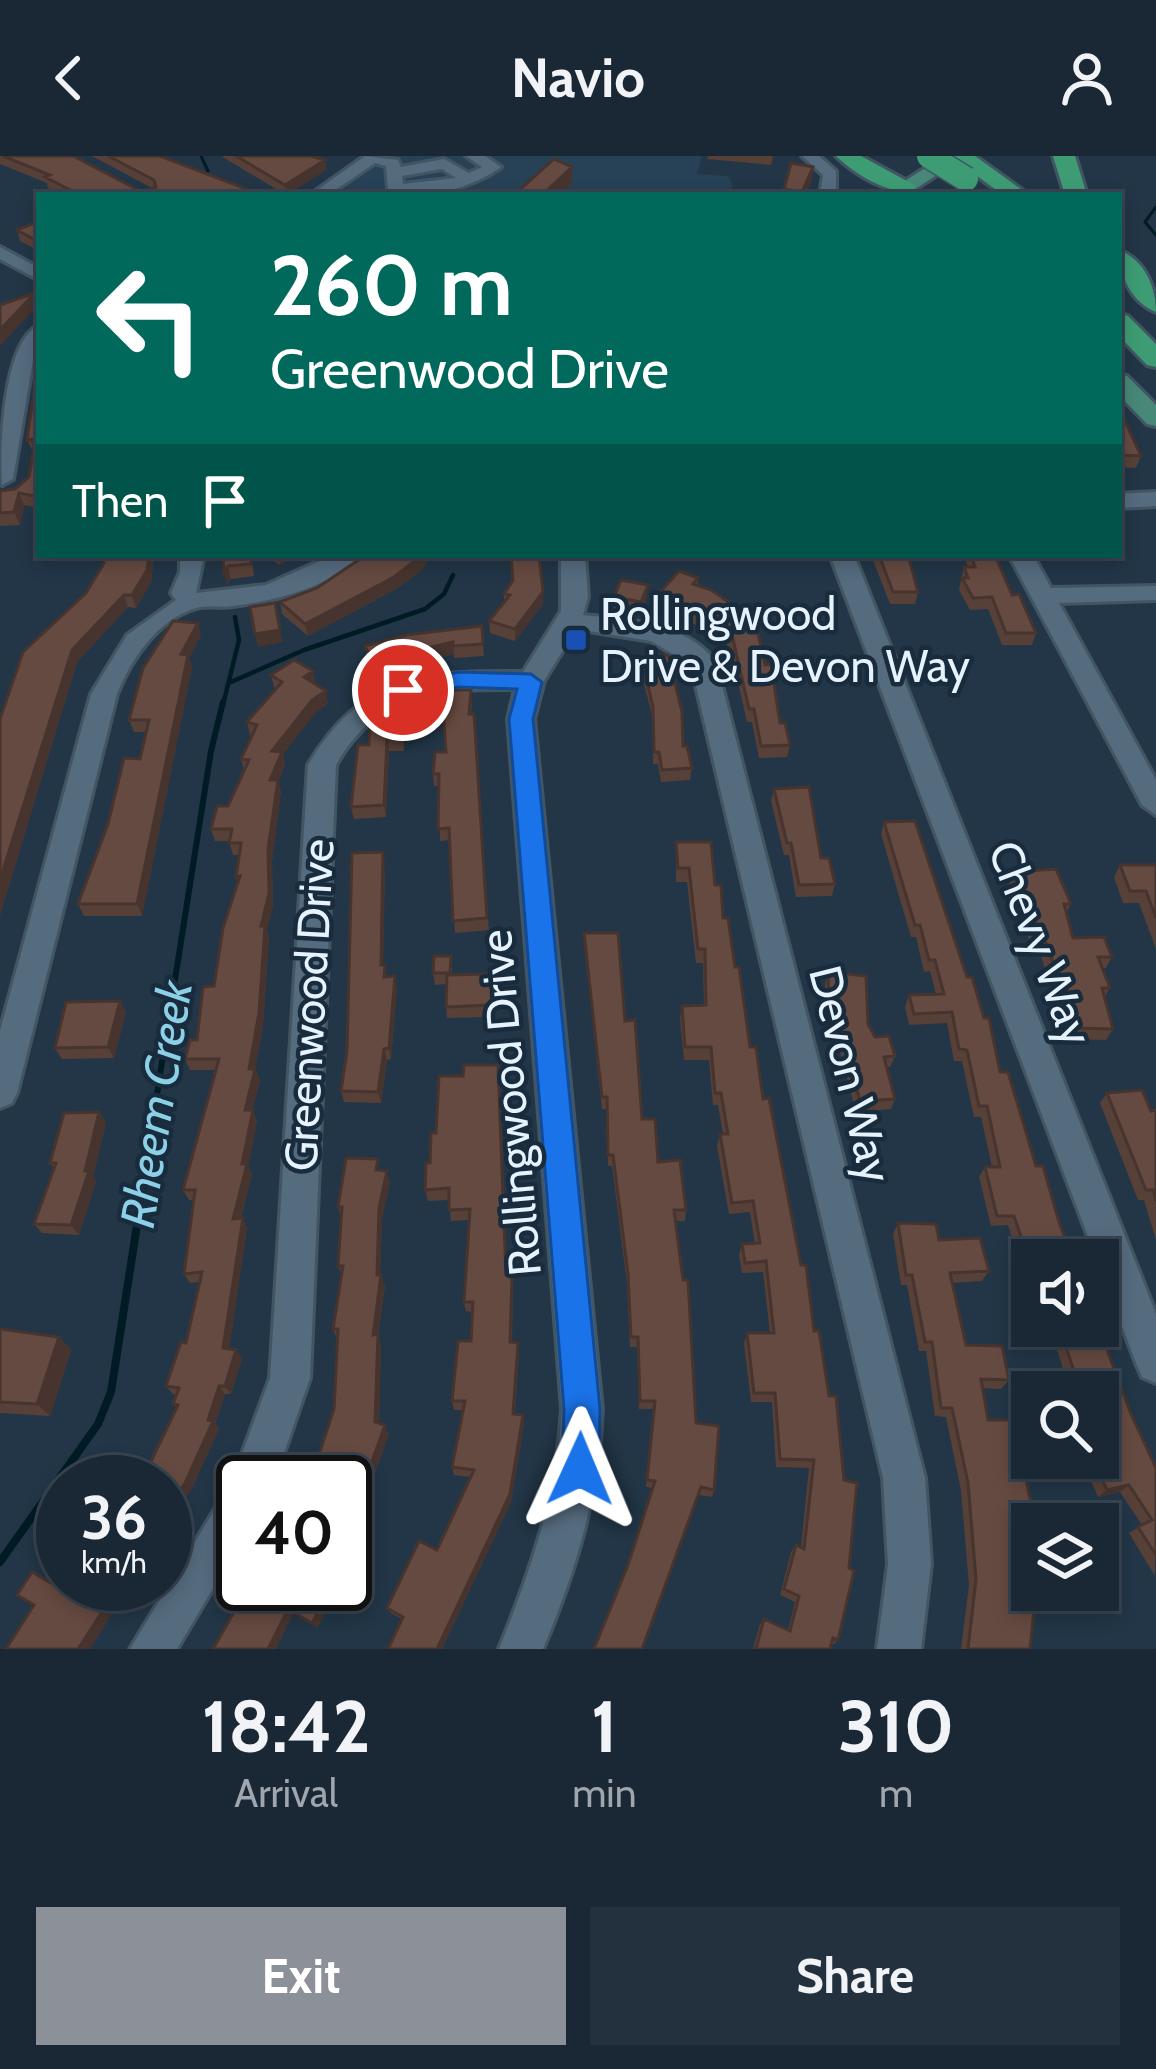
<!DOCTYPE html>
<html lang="en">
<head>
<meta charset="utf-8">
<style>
	body { margin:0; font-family:Cabin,sans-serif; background:#23303d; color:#f1f3f6; height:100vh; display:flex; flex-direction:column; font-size:45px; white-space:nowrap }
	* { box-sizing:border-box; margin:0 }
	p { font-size:39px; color:#9fa6ad }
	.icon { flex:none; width:66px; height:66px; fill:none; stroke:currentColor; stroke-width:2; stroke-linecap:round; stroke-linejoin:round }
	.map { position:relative; height:1493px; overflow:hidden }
	.drawer { display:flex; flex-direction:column; background:#1a2835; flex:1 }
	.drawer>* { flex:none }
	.hud { position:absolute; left:36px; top:36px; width:1086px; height:366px; border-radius:0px; box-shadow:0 6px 18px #0003,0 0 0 3px #384450; background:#00695c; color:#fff; overflow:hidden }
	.tools { position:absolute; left:1011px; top:1083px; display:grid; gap:24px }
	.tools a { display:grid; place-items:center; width:108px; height:108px; border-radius:0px; background:#1a2835; box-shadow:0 6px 18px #0003,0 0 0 3px #384450; font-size:60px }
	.speed { position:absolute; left:36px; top:1299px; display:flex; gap:24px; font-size:60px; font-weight:700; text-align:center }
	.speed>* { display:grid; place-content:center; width:156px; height:156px; border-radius:50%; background:#1a2835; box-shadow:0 6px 18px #0003,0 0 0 3px #384450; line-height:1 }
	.speed small { font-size:30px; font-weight:400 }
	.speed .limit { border:6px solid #111; border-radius:18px; background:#fff; color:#111 }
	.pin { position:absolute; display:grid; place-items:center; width:102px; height:102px; color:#fff; margin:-51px; border:6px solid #fff; border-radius:50%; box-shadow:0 3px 12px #0007 }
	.me { position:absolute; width:132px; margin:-66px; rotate:1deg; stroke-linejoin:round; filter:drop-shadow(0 0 9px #0008) }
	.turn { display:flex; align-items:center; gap:42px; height:252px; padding:0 36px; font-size:54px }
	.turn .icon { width:156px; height:156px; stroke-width:2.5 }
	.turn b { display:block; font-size:84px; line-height:102px }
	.then { display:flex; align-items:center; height:114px; padding:0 36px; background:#0003; gap:24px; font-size:45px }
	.eta { display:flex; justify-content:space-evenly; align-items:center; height:204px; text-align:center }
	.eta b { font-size:72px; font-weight:700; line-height:84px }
	.primary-button { display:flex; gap:24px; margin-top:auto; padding:24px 36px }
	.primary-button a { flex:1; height:138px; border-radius:0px; background:#8c9099; color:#fff; font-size:48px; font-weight:700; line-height:138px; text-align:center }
	.primary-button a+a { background:#23303d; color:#f1f3f6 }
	header { display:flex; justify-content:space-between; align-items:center; height:156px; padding:0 36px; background:#1a2835; font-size:54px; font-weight:700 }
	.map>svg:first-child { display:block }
</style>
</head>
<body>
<header><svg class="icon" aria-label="back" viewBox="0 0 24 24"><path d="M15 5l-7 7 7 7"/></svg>Navio<svg class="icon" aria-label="person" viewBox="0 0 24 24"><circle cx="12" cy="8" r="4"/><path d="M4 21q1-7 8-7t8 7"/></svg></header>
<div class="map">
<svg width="1156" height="1493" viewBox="0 0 1156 1493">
	<rect width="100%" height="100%" fill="#223647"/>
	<!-- built -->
	<path fill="#274156" d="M387,0H702L697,18L728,20L733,30L724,39H333Z"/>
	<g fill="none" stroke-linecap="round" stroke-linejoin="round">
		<!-- stream-far3 -->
		<path stroke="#011b24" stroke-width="3" d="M201,0L208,15
			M1156,51L1145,66L1156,79"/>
		<!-- stream-far2 -->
		<path stroke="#011b24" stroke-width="4.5" d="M231,526L304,494L425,453L444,438L453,419
			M223,549L239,484L235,461"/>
		<!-- stream-far1 -->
		<path stroke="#011b24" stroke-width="6" d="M154,957L211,595L223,546"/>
		<!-- stream -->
		<path stroke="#011b24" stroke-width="8" d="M0,1406L98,1268L111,1236L155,954"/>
		<!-- minor casing -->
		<g stroke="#425563" stroke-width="6">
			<path id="minor" d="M365,0L398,4L401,11L444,3L469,17L482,11L466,0H485L501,11C476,30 417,50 388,33L386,10L375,7L328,39H310ZM442,13L456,22L403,28L402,20Z
				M802,0H819L836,15V39H820L823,19Z
				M0,91L39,112V124L0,103Z
				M39,169L13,323L2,329C0,294 2,187 39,169Z
				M1156,336V350L1119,352V338Z
				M180,399H204L196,437L266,429L333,399H361C331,431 275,445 233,450C222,452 207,449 196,452C158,463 131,503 117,538L17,937L12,947L0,952V875L91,538L127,479L176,444L171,437L180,416Z
				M561,399H585L588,441L583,459C629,464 686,466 716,506L925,1322L931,1408L921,1493H877L888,1408L883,1322L691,509L651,485L576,473L544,525L534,563L602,1253C599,1339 576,1414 543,1493H499C531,1414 557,1339 562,1253L508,563L515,533C438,532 377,536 336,609L310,1222L274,1326H243V1382L177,1493H130L232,1325L270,1222L308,609C362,518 425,515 523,516L561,455Z
				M830,399H854L1156,1158V1227L1142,1221L1136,1207Z
				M1009,399H1033L1051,432L1156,430V444L1059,447L1156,624V659L1142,649Z"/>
		</g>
		<!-- major casing -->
		<g stroke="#425563" stroke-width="6">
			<path id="major" d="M944,0H966L906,39H883Z
				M1119,218L1127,220L1156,249V270L1147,268L1119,239Z"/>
		</g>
		<!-- highway casing -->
		<g stroke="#425563" stroke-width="6">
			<path id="highway" d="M836,0H861L916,30L913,35C886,38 855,18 836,0Z
				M950,0H975L1029,39H1003Z
				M1053,0H1075L1087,39H1065Z
				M1119,94C1144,104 1156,130 1156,156C1131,146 1119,119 1119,94Z
				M1119,157L1128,160L1156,188V211L1147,209L1119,180Z"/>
		</g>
		<!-- minor -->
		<use href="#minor" fill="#556b7e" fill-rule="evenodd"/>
		<!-- major -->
		<use href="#major" fill="#478878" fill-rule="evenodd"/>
		<!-- highway -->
		<use href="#highway" fill="#3d9c74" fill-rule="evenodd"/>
		<!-- highway-bridge casing -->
		<g stroke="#425563" stroke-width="27" stroke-linecap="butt">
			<path id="highway-bridge" d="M929,0L966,23"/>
		</g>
		<!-- highway-bridge -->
		<use href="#highway-bridge" stroke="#3d9c74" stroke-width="24"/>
	</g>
	<!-- wall -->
	<path fill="#574038" d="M0,0H73L148,39H62L48,32L47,27L0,8Z
		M92,0H160L262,39H151L150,33L152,32Z
		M221,0H311L325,4L326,14L286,39Z
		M708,0H773L771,9L707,3Z
		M812,22L805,39H783L784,33Z
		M39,65V95L20,85L17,74Z
		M39,200V352L24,349L20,369L0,370V335L15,333L29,321L33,296L27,284Z
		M1119,252L1141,300L1136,312L1119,311Z
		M105,399H154L151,426L136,452L128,451L77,506L0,759V563L86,437L104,407Z
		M223,399H251L254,420L231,423L227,429Z
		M265,399H297L280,409Z
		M366,399H430L422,414L396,433L308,480L282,458L280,446L317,432Z
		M871,399H908L918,436L915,448H890Z
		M964,399H995L1012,439L1036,477L1032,489H1002L988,453L970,454L959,434L964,411H968Z
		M1052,399H1079L1077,403H1054Z
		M698,422V430L711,434L780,567L790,589L787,601L759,602L752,566H747L730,491L691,466L655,453L656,441Z
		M513,425L543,448L515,485L490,477L489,465L504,447V438Z
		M614,441H647L640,458L614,453Z
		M482,470L484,500L454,502V498L374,517L367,502L365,490Z
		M201,479L189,502L192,511L142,760H84L78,748L140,603L146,576H134L129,564Z
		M641,500L692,612L690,624L661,626L658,608H653V563L640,512Z
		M271,519L315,528L328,547L315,557L283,598L285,609L278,625L281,636L272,705L273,749L267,774L269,782L263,869L255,913L260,924L252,954L257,965L248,1010L252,1018L241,1062L247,1072L229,1193L236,1194L242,1203L231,1238H225L215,1268L219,1273L191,1334L141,1326L176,1251L173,1248L176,1239L173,1238L166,1230L186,1187L199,1126L190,1127L184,1118L194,1044H189L183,1034L216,914H190L185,903L197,884L214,830L238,726L236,721L239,699H233L229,685H215L211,673L228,650L244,614L241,603L253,579H250L247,566L276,533L274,531Z
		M472,547L471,558L489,774L455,777L450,684L440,685L439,630H434L433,618L446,596L444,567H429L428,555Z
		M402,560L404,595H389L386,661L354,663L351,651L369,589Z
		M774,633L821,702L835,728L832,740L796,741L789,699H784L771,645Z
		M915,665L1032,1104V1130H1028L1008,1069L991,1070L979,1021L985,1011H992L981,961H974L962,905H954L947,867L909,869L905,851L909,839L936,838L930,815L924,816L916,781H911L881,678L884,666Z
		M676,686L715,729L735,811L750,891H756L838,1484L833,1489L831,1488L830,1493H753L760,1468L764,1463L788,1474L795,1446L780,1439L791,1396L796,1389L801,1391L809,1312L776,1311L772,1246H751L744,1187L747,1177H770L763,1116L742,1117L739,1099L742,1088L755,1087L750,1056L729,1058L717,990L720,978H723L718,949H713L709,904H684L680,863L682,850L704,849L703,807H696L687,726H676Z
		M385,709L383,809L387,821L397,832L391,903L387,904L381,947L344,946L341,935Z
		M1120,709H1156V793L1139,747H1123L1114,721Z
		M1014,716L1071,748L1066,757L1073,782L1112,801L1106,812H1102L1110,832L1104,842L1113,873L1106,884L1071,883L1061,845H1056L1039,795H1033L1009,728Z
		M584,777L625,865L642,963L658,1006L686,1054L685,1065H676L696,1267L714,1334L712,1341L699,1339L628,1409L653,1332L646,1331L653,1253H639L637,1191H630L627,1128L612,1010H608L607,953H602Z
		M451,800L452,819L493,829L492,861L447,862L446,851L447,828L435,829L433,817Z
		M828,816L868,868L875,881L895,900L890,911H887L895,943L891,953L856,956L830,859L826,858L825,828Z
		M126,856L114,902L62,903L55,892Z
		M1107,937L1151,955L1156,954V1084L1144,1044H1138L1100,947Z
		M99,956L106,967L93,1020L96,1025L79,1079L42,1077L34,1068L54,1012L50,1007Z
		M431,977L513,1129L512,1186L518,1187L519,1196L515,1258L523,1259L524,1268L511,1346L442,1493H388L402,1463L391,1457L387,1452L437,1394L470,1321L454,1319L452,1311L463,1254H454L452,1245L471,1185L472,1156L466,1155L464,1146L469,1064L451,1065L449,1044L428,1045L425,1034L430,1007Z
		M381,1015L390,1026L382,1063L380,1119L385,1130L378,1179L381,1188L379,1267L389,1278L362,1352L371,1362L356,1394L345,1389V1326L313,1317L334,1253L337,1183L333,1173L342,1118L338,1110L341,1061L338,1051Z
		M898,1067L939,1084L989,1115L982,1125L952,1127L966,1189L1009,1224L1001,1233L982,1232L1030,1493H961L969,1429L961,1335L946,1261L935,1260L926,1195H919L907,1129H901L893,1078Z
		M1049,1170H1098L1131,1258L1156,1312L1155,1420L1129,1377L1142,1369L1120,1336L1098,1341L1081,1302H1098V1236H1071Z
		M0,1173L59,1181L71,1194L50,1260L0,1257Z"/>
	<!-- shaded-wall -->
	<path fill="#47342e" d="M325,4L326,14L287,39L285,29Z
		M572,11V27L559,39H542Z
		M813,11L812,22L805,39H802Z
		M35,137L38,149L0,190V174Z
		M19,337L24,349L20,369L14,356Z
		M149,399H154L151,426L136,452L132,439Z
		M278,399H297L280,409Z
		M422,399H430L422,414L396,433L308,480L305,468Z
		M228,410L231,423L227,429L224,416Z
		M648,429L647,441L640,458L641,446Z
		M543,436V448L515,485V473Z
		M124,439L128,451L77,506L0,759V724L72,494Z
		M198,467L201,479L189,502L192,511L142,760L137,748L181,498Z
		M280,474L283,486L258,491L255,478Z
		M453,486L454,498L374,517L372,505Z
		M313,515L316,528L304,521Z
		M326,535L328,547L315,557L283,598L285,609L278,625L281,636L272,705L273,749L267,774L269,782L263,869L255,914L260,924L249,965L245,954L268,693L270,624L272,595L312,544Z
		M387,583L389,595L386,661L384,649Z
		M383,696L385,709L383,821L381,809Z
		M395,820L397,832L391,903L389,892Z
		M120,845L126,856L114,902L108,891Z
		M384,893L387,904L381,947L378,936Z
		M253,954L257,965L248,1010L252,1018L238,1072L233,1063Z
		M99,956L106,967L93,1020L96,1025L79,1079L71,1069Z
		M387,1015L390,1026L382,1063L380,1128L381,1119L385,1130L378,1179L381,1188L379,1275L375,1266L373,1179L379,1052Z
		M243,1062L247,1072L228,1201L223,1192Z
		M59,1181L71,1194L50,1260L37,1248Z
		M518,1187L519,1196L514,1266L513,1258Z
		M236,1194L242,1203L231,1238L225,1230Z
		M219,1230L225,1238L215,1268L219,1273L191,1334L165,1375V1358L208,1264Z
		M523,1259L524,1268L511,1346L442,1493H437Z
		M385,1269L389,1278L360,1357L356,1350Z
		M1129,1329L1120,1336L1098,1341L1107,1334Z
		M367,1355L371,1362L356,1394L352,1388Z
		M120,1428H131L90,1493H78Z
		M329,1435L334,1441L317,1473L312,1467Z
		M288,1453L293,1458L276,1493H268Z"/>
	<!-- building -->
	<path fill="#654a41" stroke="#47342e" stroke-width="3" d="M3,0H73L148,39H80L45,21L50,19Z
		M108,0H160L262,39H179L150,33L156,31L154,24Z
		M236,0H311L325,4L285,29Z
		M554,3L572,11L542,39H514Z
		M791,7L813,11L802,36L784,33Z
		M39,65V86L17,74Z
		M35,137L0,174V149Z
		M39,200V341L19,337L14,356L0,357V335L15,333L29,321L34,290L32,283L27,284Z
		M1119,252L1141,300L1120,299Z
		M105,399H149L147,414L132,439H124L72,494L0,724V563L23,496L86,437L104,407Z
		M223,399H250L251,408L228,410L224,416Z
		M366,399H422L394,421L305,468L280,446L317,432Z
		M511,399H539L543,436L515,473L489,465L510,439L504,438L513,424Z
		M879,399H908L918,436H893Z
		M971,399H995L1012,439L1019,438L1036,477H1006L992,441L973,442L962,422H968L964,411H975Z
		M679,415L698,422L693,428L711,434L755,464L765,509L771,508L780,567H785L790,589L761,590L754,553H749L732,479L692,454L656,441Z
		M621,424L648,429L641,446L614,441Z
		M275,447L280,474L255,478L250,451Z
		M173,465L198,467L181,498L188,499L137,748H78L108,668L124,602L140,603L149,564H129L143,512Z
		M482,470L483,488L453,490V486L372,505L365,490L406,479Z
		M668,499L682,556L683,590H687L692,612L662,614L659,596H654L653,551L641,500Z
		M294,504L313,515L304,521L326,535L312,544L272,595L282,596L270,624H278L268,693L269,737L261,770H265L259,857L249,913H255L245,954H253L242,1008H247L233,1063L243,1062L223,1192L236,1194L225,1230H219L208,1264L213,1265L185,1327L165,1358V1326H134L136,1323L141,1326L178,1249L173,1248L179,1232L166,1230L181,1186L186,1187L202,1116L184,1118L195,1034H183L219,903H185L190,884H197L203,831L214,830L223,772L240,720L236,721L241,687H229L232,673H211L217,650H228L249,604L241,603L257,569L247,566L282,526L271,519Z
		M431,534H471L469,558H474L487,762L453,765L449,672L438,673L439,618H433L435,596H446L443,555H428Z
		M402,560V582L387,583L384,649L351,651L358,589H369L370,562Z
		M809,631L821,702H829L835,728L799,729L791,687H787L774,633Z
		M915,665L967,821H972L984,862H989L1000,916H1008L1036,1010H1043L1059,1066L1073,1104H1032V1113L1014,1060H997L985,1011H1000L987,950H979L967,894L959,893L952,856L914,858L909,839L944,838L935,804H929L920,769H915L884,666Z
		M676,686H711L715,729H721L723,762H728L735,811H739L750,891H756L763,943L769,942L801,1109H806L814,1175H819L829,1240H836L844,1324L857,1327L849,1412L854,1415L838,1484L833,1482L830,1493H756L764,1463L790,1475L799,1440L784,1433L796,1389L804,1393L814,1304L780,1303L775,1237H754L747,1177H774L766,1105L745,1107L742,1088L760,1087L753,1045L732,1047L720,978H728L721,937H715L711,891H685L682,850L706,849L705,793H698L689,712H678Z
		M383,696L381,809H385L384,821L395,820L389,892L384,893L378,936L341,935L347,895L352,697Z
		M1120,709H1156V762L1146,735H1130Z
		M1056,713L1071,748H1064L1073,782L1104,781L1112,801H1098L1110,832H1102L1113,873L1077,872L1067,834H1063L1045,784L1039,783L1014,716Z
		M584,777H618L625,865L635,864L642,963H655L658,1006L680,1004L686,1054H674L683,1124H688L696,1267L719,1270L714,1334L701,1331L642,1493H594L628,1409L655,1325L647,1324L655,1245H640L638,1181H631L628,1118L613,999H608L607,941H602Z
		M434,800H451L450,817H433Z
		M828,816L866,820L868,868L875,881L889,880L895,900L884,901L895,943L860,945L834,847H829Z
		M492,818L491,849L446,851L447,819Z
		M120,845L108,891L55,892L66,846Z
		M464,909H498L506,1119H512L510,1186L518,1187L513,1258L523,1259L510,1338L437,1493H388L403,1461L387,1452L419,1385L437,1394L474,1314L452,1311L465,1245H452L458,1185H471L473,1146H464L470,1053L449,1054V1032L425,1034L426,1007H430L431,977H436L439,920H463Z
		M1142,934L1151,955L1156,954V1045L1153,1034H1146L1107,937Z
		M99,956L85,1015H89L71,1069L34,1068L56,1007H50L64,957Z
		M346,1002L378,1003L376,1014L387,1015L379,1052L377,1119H381L373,1179L378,1178L375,1266L385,1269L356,1350L367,1355L352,1388L345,1385V1326H307L313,1317L334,1253L338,1173H333L343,1110H338L342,1051H338Z
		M898,1067L936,1068L939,1084L980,1082L989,1115L950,1117L966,1189L1002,1190L1009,1224L981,1223L988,1264H1013L1031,1347L1033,1368L1032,1434H1036L1030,1493H968L976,1423L968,1327L952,1252H941L932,1186H925L912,1119H906Z
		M1059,1170H1098L1131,1258L1156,1312V1399L1138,1371L1152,1364L1129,1329L1107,1334L1093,1302H1098V1236H1081Z
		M0,1173L59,1181L37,1248L0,1246Z
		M32,1416L63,1434L68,1428H120L78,1493H6L34,1449L17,1439Z
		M250,1428H317L329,1435L312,1467L288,1453L268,1493H213Z"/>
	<!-- route -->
	<path fill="#1a73e8" stroke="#114b97" stroke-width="3" d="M459,516L531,518L542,526L533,563L600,1253L599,1313L594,1326L580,1332L567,1326L562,1313L564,1253L509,563L517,533L459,531L403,542L391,534L395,529Z"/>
	<!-- markers -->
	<rect fill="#1a4fb4" stroke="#182c3d" stroke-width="4.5" x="564" y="472" width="24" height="24" rx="6"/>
	<g text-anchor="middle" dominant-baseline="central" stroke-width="9" stroke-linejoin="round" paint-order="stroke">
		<!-- poi labels -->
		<g font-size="45" fill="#e6f3fe" stroke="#182c3d" text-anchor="start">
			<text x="600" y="458">Rollingwood<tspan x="600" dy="52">Drive &amp; Devon Way</tspan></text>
		</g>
		<!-- street labels -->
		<g font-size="45" fill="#e6f3fe" stroke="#182c3d">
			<text transform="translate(1041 787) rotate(69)">Chevy Way</text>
			<text transform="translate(309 849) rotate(-87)">Greenwood Drive</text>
			<text transform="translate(851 918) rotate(76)">Devon Way</text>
			<text transform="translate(510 947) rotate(-95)">Rollingwood Drive</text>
		</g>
		<!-- water labels -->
		<g font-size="48" font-style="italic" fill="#8cd0e8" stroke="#182c3d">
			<text transform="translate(156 948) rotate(-81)">Rheem Creek</text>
		</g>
	</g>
</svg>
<div class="tools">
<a><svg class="icon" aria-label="sound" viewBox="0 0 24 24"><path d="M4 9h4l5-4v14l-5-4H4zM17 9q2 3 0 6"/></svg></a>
<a><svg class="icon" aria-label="search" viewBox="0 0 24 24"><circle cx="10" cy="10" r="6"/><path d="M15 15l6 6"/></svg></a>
<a><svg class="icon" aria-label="layers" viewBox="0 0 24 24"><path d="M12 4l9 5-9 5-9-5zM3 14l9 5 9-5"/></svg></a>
</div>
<div class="speed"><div>36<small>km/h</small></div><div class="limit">40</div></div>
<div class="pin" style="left:403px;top:534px;background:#d93025"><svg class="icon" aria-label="arrive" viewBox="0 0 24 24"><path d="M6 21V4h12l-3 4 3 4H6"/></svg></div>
<svg class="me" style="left:580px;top:1313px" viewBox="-20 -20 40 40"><path d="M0-17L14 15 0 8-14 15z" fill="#1a73e8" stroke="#fff" stroke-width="4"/></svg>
<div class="hud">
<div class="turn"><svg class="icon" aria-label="left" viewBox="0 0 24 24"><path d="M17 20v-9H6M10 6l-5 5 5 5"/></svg><div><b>260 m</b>Greenwood Drive</div></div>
<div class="then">Then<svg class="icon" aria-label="arrive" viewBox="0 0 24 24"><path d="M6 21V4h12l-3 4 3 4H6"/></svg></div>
</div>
</div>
<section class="drawer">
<div class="eta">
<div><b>18:42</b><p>Arrival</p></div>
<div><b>1</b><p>min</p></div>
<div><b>310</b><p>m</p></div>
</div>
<div class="primary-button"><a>Exit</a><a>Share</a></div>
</section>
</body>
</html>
